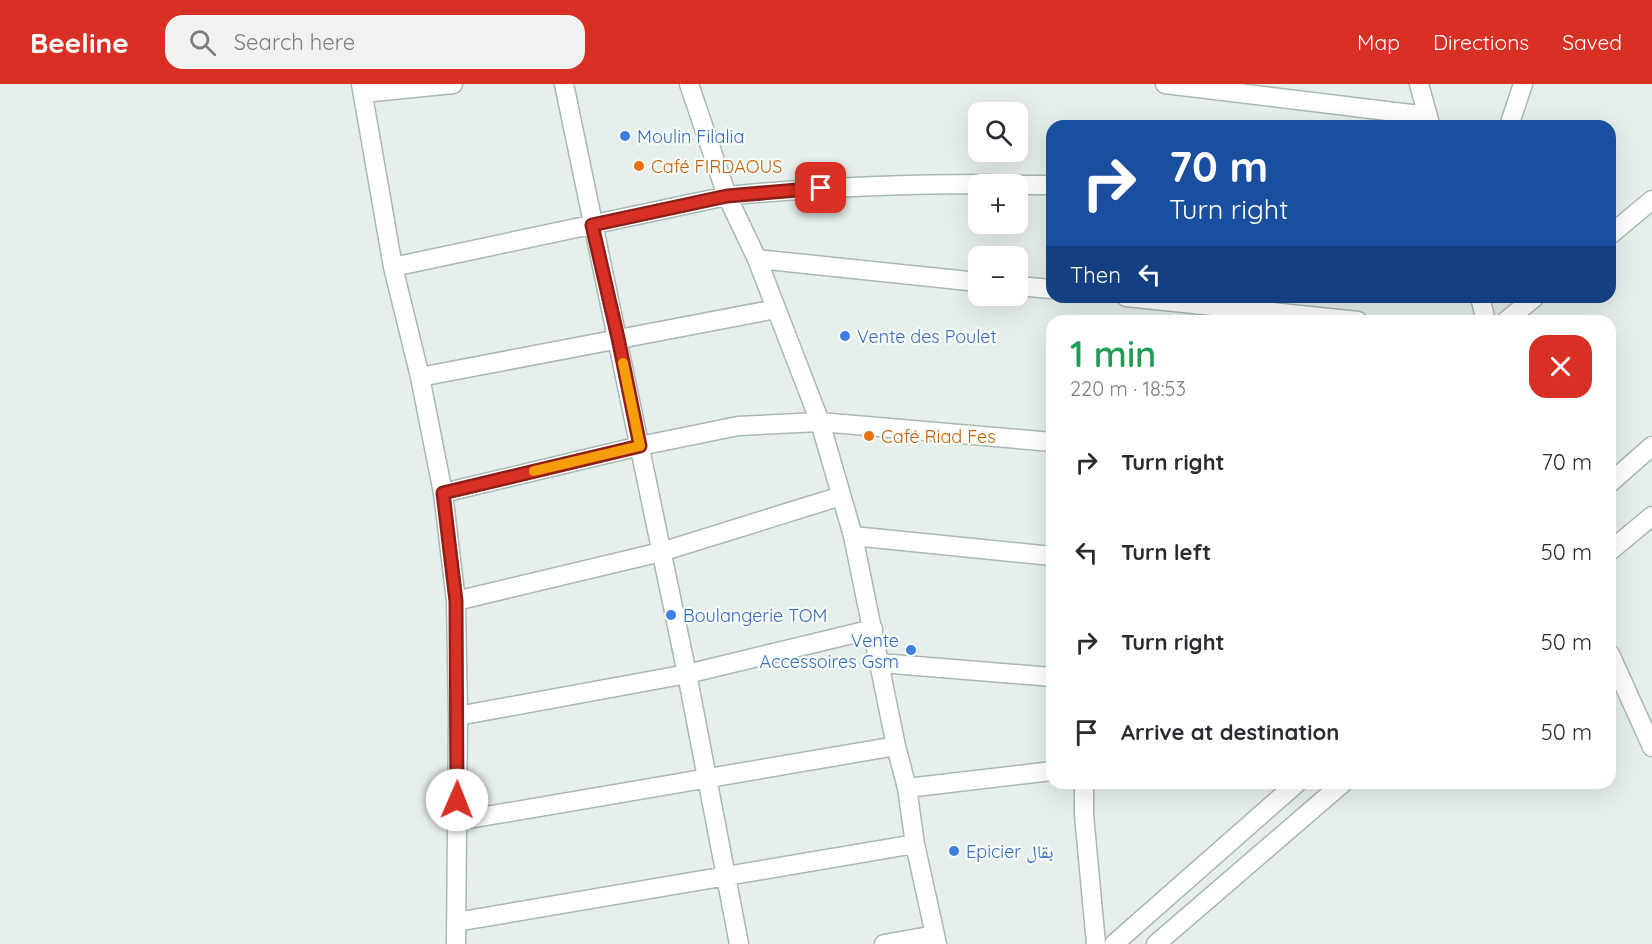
<!DOCTYPE html>
<html lang="en">
<head>
<meta charset="utf-8">
<style>
	body { margin:0; font-family:Quicksand,"Noto Naskh Arabic",sans-serif; background:#f2f2f3; color:#2b2b33; height:100vh; display:flex; flex-direction:column; font-size:22px; white-space:nowrap }
	* { box-sizing:border-box; margin:0 }
	p { font-size:20px; color:#7c7c81 }
	.icon { flex:none; width:33px; height:33px; fill:none; stroke:currentColor; stroke-width:2; stroke-linecap:round; stroke-linejoin:round }
	.map { position:relative; flex:1; overflow:hidden }
	.panel { position:absolute; left:1046px; top:231px; width:570px; height:474px; display:flex; flex-direction:column; background:#fff; border-radius:18px; box-shadow:0 6px 24px #0002 }
	.panel>* { flex:none }
	.banner { position:absolute; left:1046px; top:36px; width:570px; height:183px; border-radius:18px; box-shadow:0 6px 24px #0002; background:#1a4fa0; color:#fff; overflow:hidden }
	.tools { position:absolute; left:968px; top:18px; display:grid; gap:12px }
	.tools a { display:grid; place-items:center; width:60px; height:60px; border-radius:12px; background:#fff; box-shadow:0 6px 24px #0002; font-size:30px }
	.pin { position:absolute; display:grid; place-items:center; width:51px; height:51px; color:#fff; margin:-26px; border-radius:12px; box-shadow:0 3px 9px #0006 }
	.me { position:absolute; width:66px; margin:-33px; rotate:1deg; stroke-linejoin:round; filter:drop-shadow(0 0 4px #0008) }
	.turn { display:flex; align-items:center; gap:21px; height:126px; padding:0 24px; font-size:27px }
	.turn .icon { width:78px; height:78px; stroke-width:2.5 }
	.turn b { display:block; font-size:42px; line-height:51px }
	.then { display:flex; align-items:center; height:57px; padding:0 24px; background:#0003; gap:12px; font-size:22px }
	.round { display:grid; place-items:center; flex:none; width:63px; height:63px; border-radius:18px; background:#f2f2f3 }
	.head { display:flex; align-items:center; justify-content:space-between; height:102px; padding:0 24px }
	h1 { font-size:36px; font-weight:600; line-height:45px; color:#1e9e55 }
	ul { padding:0; list-style:none }
	li { display:flex; align-items:center; gap:18px; height:90px; padding:0 24px }
	li div { flex:1 }
	li b { display:block; font-size:22px }
	li em { font-style:normal }
	header { display:flex; align-items:center; gap:36px; box-sizing:border-box; height:84px; padding:0 30px; background:#d93025; color:#fff }
	header strong { font-size:28px }
	nav { display:flex; gap:33px; margin-inline-start:auto; font-size:21px }
	.search { width:420px; height:54px; background:#f2f2f3; display:flex; align-items:center; gap:15px; box-sizing:border-box; padding:0 21px; border-radius:18px; color:#7c7c81; font-size:22px }
	.map>svg:first-child { display:block }
</style>
</head>
<body>
<header>
<strong>Beeline</strong>
<div class="search"><svg class="icon" aria-label="search" viewBox="0 0 24 24"><circle cx="10" cy="10" r="6"/><path d="M15 15l6 6"/></svg>Search here</div>
<nav><a>Map</a><a>Directions</a><a>Saved</a></nav>
</header>
<div class="map">
<svg width="1652" height="860" viewBox="0 0 1652 860">
	<rect width="100%" height="100%" fill="#e6efeb"/>
	<g fill="none" stroke-linecap="round" stroke-linejoin="round">
		<!-- minor casing -->
		<g stroke="#a8b8b2" stroke-width="21">
			<path id="minor" d="M361,0L393,183L420,293L443,409L456,517L458,632L456,860
				M564,0L687,590L739,860
				M689,0L727,112L757,175L820,338L853,452L896,662L907,704L915,760L937,860
				M1165,0L1428,32
				M1419,0L1430,40
				M363,9L453,0
				M1509,42L1523,0
				M1017,101H1052
				M1610,151L1652,116
				M757,175L978,198
				M393,183L727,112C815,103 902,100 990,100
				M1017,202L1052,205
				M1126,213L1358,237
				M1480,213L1486,237
				M1506,237L1535,213
				M420,293L776,225
				M1610,399L1652,362
				M443,409L640,362L738,342L820,338L1052,358
				M853,452L1052,472
				M1610,467L1652,432
				M456,517L661,468L841,412
				M1610,570L1652,663
				M880,579L1052,593
				M458,632L687,590L873,545
				M1084,699V731L1096,860
				M907,704L1052,687
				M457,737L896,662
				M456,838L915,760
				M884,860L935,851
				M1114,860L1297,699
				M1156,860L1343,699"/>
		</g>
		<!-- minor -->
		<use href="#minor" stroke="#fff" stroke-width="18"/>
	</g>
	<g fill="none" stroke-linecap="round" stroke-linejoin="round">
		<!-- route casing -->
		<g stroke="#8d1f18" stroke-width="15">
			<path id="route" d="M457,716L456,517L443,409L640,362L618,254L592,141L727,112L821,104"/>
		</g>
		<!-- route -->
		<use href="#route" stroke="#d93025" stroke-width="10"/>
		<!-- slow -->
		<path stroke="#f59e0b" stroke-width="10" d="M534,387L640,362L623,279"/>
	</g>
	<!-- markers -->
	<g fill="#3f7fe0" stroke="#f7fbf9" stroke-width="2">
		<circle cx="625" cy="52" r="6"/>
		<circle cx="845" cy="252" r="6"/>
		<circle cx="671" cy="531" r="6"/>
		<circle cx="911" cy="566" r="6"/>
		<circle cx="954" cy="767" r="6"/>
	</g>
	<g fill="#e8710a" stroke="#f7fbf9" stroke-width="2">
		<circle cx="639" cy="82" r="6"/>
		<circle cx="869" cy="352" r="6"/>
	</g>
	<g text-anchor="middle" dominant-baseline="central" stroke-width="4.5" stroke-linejoin="round" paint-order="stroke">
		<!-- shop labels -->
		<g font-size="18" fill="#366cbe" stroke="#f7fbf9" text-anchor="start">
			<text x="637" y="52">Moulin Filalia</text>
			<text x="857" y="252">Vente des Poulet</text>
			<text x="683" y="531">Boulangerie TOM</text>
			<text x="899" y="556" text-anchor="end">Vente<tspan x="899" dy="21">Accessoires Gsm</tspan></text>
			<text x="966" y="767">Epicier بقال</text>
		</g>
		<!-- food labels -->
		<g font-size="18" fill="#c56008" stroke="#f7fbf9" text-anchor="start">
			<text x="651" y="82">Café FIRDAOUS</text>
			<text x="881" y="352">Café Riad Fes</text>
		</g>
	</g>
</svg>
<div class="tools">
<a><svg class="icon" aria-label="search" viewBox="0 0 24 24"><circle cx="10" cy="10" r="6"/><path d="M15 15l6 6"/></svg></a>
<a>+</a>
<a>−</a>
</div>
<div class="pin" style="left:821px;top:104px;background:#d93025"><svg class="icon" aria-label="arrive" viewBox="0 0 24 24"><path d="M6 21V4h12l-3 4 3 4H6"/></svg></div>
<svg class="me" style="left:457px;top:716px" viewBox="-20 -20 40 40"><circle r="19" fill="#fff"/><path d="M0-13L10 11 0 6-10 11z" fill="#d93025"/></svg>
<div class="banner">
<div class="turn"><svg class="icon" aria-label="right" viewBox="0 0 24 24"><path d="M7 20v-9h11M14 6l5 5-5 5"/></svg><div><b>70 m</b>Turn right</div></div>
<div class="then">Then<svg class="icon" aria-label="left" viewBox="0 0 24 24"><path d="M17 20v-9H6M10 6l-5 5 5 5"/></svg></div>
</div>
<section class="panel">
<div class="head"><div><h1>1 min</h1><p>220 m · 18:53</p></div><a class="round" style="background:#d93025;color:#fff"><svg class="icon" aria-label="close" viewBox="0 0 24 24"><path d="M6 6l12 12M18 6L6 18"/></svg></a></div>
<ul>
<li><svg class="icon" aria-label="right" viewBox="0 0 24 24"><path d="M7 20v-9h11M14 6l5 5-5 5"/></svg><div><b>Turn right</b></div><em>70 m</em></li>
<li><svg class="icon" aria-label="left" viewBox="0 0 24 24"><path d="M17 20v-9H6M10 6l-5 5 5 5"/></svg><div><b>Turn left</b></div><em>50 m</em></li>
<li><svg class="icon" aria-label="right" viewBox="0 0 24 24"><path d="M7 20v-9h11M14 6l5 5-5 5"/></svg><div><b>Turn right</b></div><em>50 m</em></li>
<li><svg class="icon" aria-label="arrive" viewBox="0 0 24 24"><path d="M6 21V4h12l-3 4 3 4H6"/></svg><div><b>Arrive at destination</b></div><em>50 m</em></li>
</ul>
</section>
</div>
</body>
</html>
